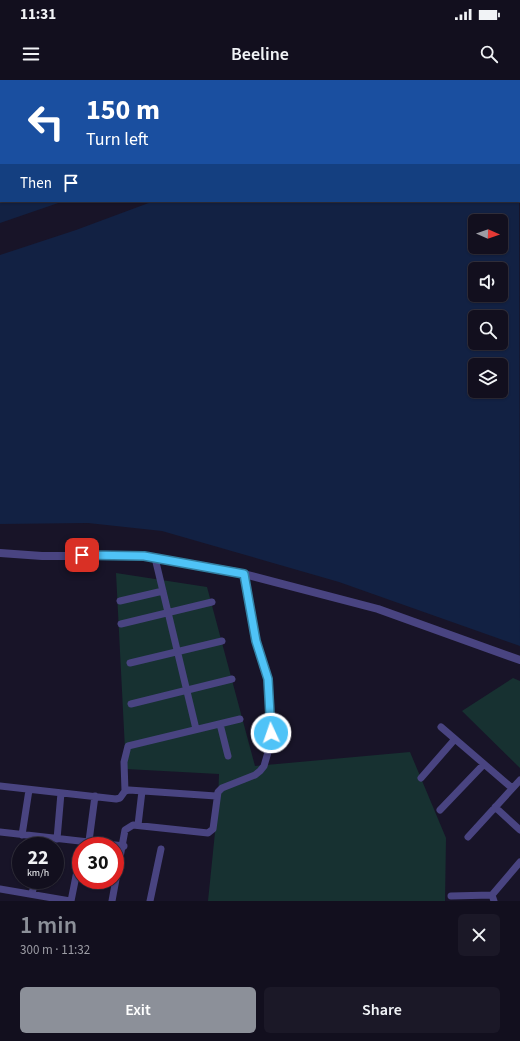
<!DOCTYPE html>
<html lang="en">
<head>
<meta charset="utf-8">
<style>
	body { margin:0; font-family:"Source Sans 3",sans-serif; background:#1b1827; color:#f1f3f6; height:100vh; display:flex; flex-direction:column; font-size:15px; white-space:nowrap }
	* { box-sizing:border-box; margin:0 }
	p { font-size:13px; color:#9c9ca4 }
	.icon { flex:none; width:22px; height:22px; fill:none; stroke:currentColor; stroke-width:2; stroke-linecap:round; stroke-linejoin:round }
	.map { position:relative; height:821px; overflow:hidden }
	.sheet { display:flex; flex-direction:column; background:#120f1e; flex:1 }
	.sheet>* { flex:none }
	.guide { position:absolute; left:0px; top:0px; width:520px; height:122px; box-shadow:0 1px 3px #0004,0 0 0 1px #312f3c; background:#1a4fa0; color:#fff; overflow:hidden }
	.needle { width:26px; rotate:92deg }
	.buttons { position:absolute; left:468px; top:134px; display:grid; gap:8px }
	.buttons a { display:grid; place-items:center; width:40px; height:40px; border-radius:6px; background:#120f1e; box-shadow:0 1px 3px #0004,0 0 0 1px #312f3c; font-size:20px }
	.speed { position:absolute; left:12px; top:757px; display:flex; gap:8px; font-size:20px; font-weight:700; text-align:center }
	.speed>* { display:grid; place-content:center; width:52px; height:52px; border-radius:50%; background:#120f1e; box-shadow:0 1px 3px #0004,0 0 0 1px #312f3c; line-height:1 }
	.speed small { font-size:10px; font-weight:400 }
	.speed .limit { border:6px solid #d22; background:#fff; color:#111 }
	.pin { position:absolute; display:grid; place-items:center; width:34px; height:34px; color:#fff; margin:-17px; border-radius:8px; box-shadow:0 2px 6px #0006 }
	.me { position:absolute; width:44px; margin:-22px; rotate:357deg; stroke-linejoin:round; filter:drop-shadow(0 0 3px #0008) }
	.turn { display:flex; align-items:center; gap:14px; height:84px; padding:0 20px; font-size:18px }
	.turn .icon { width:52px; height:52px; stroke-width:2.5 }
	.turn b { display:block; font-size:28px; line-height:34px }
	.then { display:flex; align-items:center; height:38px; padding:0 20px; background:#0003; gap:8px; font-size:15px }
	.round { display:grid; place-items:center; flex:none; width:42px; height:42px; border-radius:6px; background:#1b1827 }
	.headline { display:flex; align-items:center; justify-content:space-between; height:68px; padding:0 20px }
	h1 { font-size:24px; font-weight:600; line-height:30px; color:#8c9099 }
	.button { display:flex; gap:8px; margin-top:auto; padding:8px 20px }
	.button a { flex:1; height:46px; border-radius:6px; background:#8c9099; color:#fff; font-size:16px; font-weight:600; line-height:46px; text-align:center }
	.button a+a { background:#1b1827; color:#f1f3f6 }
	.status { display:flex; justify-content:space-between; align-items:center; height:28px; padding:0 20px; background:#120f1e; direction:ltr }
	.status svg { height:11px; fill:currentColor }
	header { display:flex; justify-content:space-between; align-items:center; height:52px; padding:0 20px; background:#120f1e; font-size:18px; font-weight:600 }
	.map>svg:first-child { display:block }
</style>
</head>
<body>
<div class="status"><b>11:31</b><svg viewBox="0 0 49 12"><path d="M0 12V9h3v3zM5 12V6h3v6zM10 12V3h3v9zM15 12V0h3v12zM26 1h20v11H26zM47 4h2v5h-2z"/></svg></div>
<header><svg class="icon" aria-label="menu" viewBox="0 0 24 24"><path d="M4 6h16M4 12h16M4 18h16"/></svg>Beeline<svg class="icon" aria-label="search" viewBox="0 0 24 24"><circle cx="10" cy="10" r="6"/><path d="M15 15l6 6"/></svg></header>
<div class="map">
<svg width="520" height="821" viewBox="0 0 520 821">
	<rect width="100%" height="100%" fill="#181428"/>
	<!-- green -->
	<path fill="#173131" d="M116,493L207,507L255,686L410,672L446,758L445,821H208L218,723L219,694L126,689Z
		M513,598L520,601V688L462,631Z"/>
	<!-- water -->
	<path fill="#122143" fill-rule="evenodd" d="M0,0H416L417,1H1V121H64L0,143Z
		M519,95L520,566L339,502L162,451L88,443L0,444V175L76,150L154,121H519ZM475,141H501V167H475ZM475,189H501V215H475ZM475,237H501V263H475ZM475,285H501V311H475Z"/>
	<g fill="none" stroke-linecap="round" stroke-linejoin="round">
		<!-- minor -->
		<path stroke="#494481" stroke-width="7" d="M442,0V1
			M488,1L492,0
			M519,44H520
			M519,73L520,74
			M155,478L196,649
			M120,521L163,511
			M121,544L212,522
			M130,583L222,561
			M131,624L232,599
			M220,644L228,676
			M441,647L512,708
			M421,698L455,659
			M0,706L116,719L120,718L125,711L129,710L216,716
			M125,711L124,682L128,666L240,639
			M495,727L520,750
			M440,730L484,684
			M138,745L142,711
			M0,752L124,766
			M22,755L29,710
			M468,757L520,700
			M57,759L61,713
			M89,761L95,716
			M0,809L70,821
			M32,814L35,800
			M451,816L492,815
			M71,821L81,771
			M112,821L125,750L133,745L208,753L213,749L218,712L222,708L255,695L260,691L264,686L271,662L268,599L256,561L244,494
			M150,821L161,769
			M494,821L492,815L520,782"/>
		<!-- tertiary -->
		<path stroke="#494481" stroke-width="8" d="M0,473L42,476H144L236,492L378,529L520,580"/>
	</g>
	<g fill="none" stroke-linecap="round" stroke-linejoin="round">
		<!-- route casing -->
		<g stroke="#337fa1" stroke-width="10">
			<path id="route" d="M82,475L144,476L244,494L256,561L268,599L271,653"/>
		</g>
		<!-- route -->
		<use href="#route" stroke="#4fc3f7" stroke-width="7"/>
	</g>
</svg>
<div class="buttons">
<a><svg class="needle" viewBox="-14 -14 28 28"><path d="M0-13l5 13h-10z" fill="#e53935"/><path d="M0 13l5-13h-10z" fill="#9c9ca4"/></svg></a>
<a><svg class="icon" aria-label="sound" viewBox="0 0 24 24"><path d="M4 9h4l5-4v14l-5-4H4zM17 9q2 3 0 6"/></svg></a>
<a><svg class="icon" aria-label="search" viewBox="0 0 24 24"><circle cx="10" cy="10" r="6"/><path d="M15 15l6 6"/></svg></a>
<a><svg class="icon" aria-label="layers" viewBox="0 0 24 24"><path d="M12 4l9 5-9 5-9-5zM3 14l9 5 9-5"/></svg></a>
</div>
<div class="speed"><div>22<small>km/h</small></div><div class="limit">30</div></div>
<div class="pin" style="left:82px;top:475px;background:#d93025"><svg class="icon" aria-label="arrive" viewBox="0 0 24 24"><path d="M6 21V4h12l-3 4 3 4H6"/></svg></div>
<svg class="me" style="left:271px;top:653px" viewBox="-20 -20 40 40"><circle r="17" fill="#4fc3f7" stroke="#fff" stroke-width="3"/><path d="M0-11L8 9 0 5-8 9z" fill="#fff"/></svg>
<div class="guide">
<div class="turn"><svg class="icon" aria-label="left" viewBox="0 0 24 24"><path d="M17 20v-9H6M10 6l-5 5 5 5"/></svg><div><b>150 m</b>Turn left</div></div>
<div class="then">Then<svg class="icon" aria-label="arrive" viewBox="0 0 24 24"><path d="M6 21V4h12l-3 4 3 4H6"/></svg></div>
</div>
</div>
<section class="sheet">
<div class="headline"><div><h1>1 min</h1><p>300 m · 11:32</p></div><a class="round"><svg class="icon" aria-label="close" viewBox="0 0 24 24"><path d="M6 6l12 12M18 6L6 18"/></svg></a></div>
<div class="button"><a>Exit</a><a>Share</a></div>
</section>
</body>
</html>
